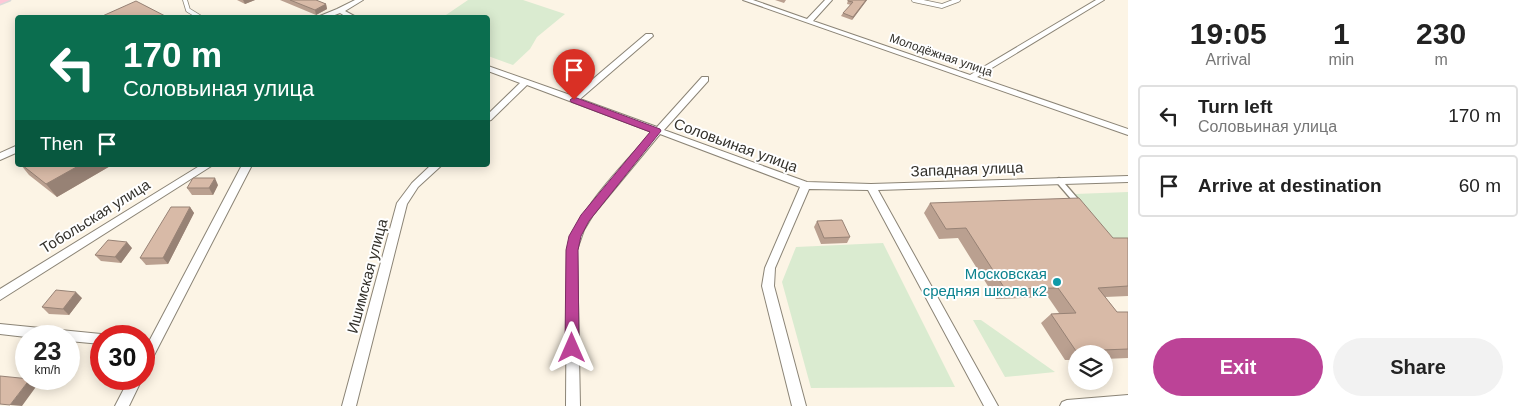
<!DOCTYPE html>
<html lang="en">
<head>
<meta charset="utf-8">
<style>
	body { margin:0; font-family:Arial,sans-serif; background:#f2f2f2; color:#222; height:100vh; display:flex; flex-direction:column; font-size:19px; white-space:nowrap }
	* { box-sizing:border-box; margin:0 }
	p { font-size:16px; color:#767676 }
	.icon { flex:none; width:28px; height:28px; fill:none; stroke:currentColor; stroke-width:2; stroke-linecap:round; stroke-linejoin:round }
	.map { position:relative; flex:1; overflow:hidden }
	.panel { display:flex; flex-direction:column; background:#fff; width:400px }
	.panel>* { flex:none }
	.top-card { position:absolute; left:15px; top:15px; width:475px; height:152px; border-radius:5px; box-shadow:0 2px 12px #0003; background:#0b6e4f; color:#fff; overflow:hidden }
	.tools { position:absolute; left:1068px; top:345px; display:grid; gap:10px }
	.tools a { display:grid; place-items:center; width:45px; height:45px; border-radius:50%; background:#fff; box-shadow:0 2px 12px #0003; font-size:25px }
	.speed { position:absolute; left:15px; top:325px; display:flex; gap:10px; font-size:25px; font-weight:700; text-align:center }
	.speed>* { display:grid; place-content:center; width:65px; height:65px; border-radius:50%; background:#fff; box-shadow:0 2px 12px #0003; line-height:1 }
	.speed small { font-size:12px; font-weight:400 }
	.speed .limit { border:8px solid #d22; background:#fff; color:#111 }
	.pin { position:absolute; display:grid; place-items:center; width:42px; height:42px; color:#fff; margin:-51px -21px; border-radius:50% 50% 50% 0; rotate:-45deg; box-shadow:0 0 5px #0007 }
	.pin .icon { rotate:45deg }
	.me { position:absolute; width:55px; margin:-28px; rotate:0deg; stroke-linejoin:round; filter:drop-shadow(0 0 4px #0008) }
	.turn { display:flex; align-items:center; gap:18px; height:105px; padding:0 25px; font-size:22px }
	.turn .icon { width:65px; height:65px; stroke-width:2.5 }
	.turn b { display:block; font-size:35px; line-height:42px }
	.then { display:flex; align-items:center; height:48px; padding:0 25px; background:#0003; gap:10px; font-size:19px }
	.eta { display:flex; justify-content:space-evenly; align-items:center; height:85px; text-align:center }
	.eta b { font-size:30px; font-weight:700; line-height:35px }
	.action { display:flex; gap:10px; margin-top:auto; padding:10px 25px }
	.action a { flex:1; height:58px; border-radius:30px; background:#bc4397; color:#fff; font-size:20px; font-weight:700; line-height:58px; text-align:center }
	.action a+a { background:#f2f2f2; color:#222 }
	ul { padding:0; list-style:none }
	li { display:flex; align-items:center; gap:15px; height:62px; margin:0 10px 8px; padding:0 15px; border:2px solid #e0e0e0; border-radius:5px }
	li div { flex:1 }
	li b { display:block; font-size:19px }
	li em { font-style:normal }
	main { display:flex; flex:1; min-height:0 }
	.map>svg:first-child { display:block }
</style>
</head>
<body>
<main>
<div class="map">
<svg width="1128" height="406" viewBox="0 0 1128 406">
	<rect width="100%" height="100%" fill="#fcf4e5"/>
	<!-- green -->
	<path fill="#daebd0" d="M468,0H523L565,14L537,37L530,49L513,65L488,56V18L443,17Z
		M1128,192V238L1112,239L1075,194Z
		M883,243L955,387L811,388L782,282L796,247Z
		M973,320H981L1055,372L1005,377Z"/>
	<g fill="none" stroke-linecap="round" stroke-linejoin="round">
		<!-- service-far1 casing -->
		<g stroke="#8b8476" stroke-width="5.5">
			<path id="service-far1" d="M185,0L188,10L201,18
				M914,0L942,6L958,0"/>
		</g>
		<!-- service casing -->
		<g stroke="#8b8476" stroke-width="8">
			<path id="service" d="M1059,181L1078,203"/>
		</g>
		<!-- minor casing -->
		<g stroke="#8b8476" stroke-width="2">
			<path id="minor" d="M355,0H363L345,11L358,18H348L340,13L327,18H315L337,9Z
				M743,0H753L807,19L825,0H832L813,21L970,75L1096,0H1104L977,77L1128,129V135Z
				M646,34H652L653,36L580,99L657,127L702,77H708V81L664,130L807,182L871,184L1128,176V182L878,190L998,406H984L868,190L809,189L775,268L774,286L806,406H792L762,286L765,268L800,187L660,134L593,215L584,230L577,250L580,406H566L567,250C578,209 624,164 652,132L527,85L491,120L488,121V114L520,83L488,71V66L573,96Z
				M18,145V152L0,160V153Z
				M201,165H213L0,300V289Z
				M242,165H252L148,367L144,369V351Z
				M431,165H442L418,187L407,204L356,406H342L397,203L412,183Z
				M0,324L101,334L106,336H101V344L69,341V336L26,337L0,334Z
				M129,379H142L129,406H115Z
				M1128,395V406H1060L1062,402L1067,400Z"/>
		</g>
		<!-- trunk casing -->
		<g stroke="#dadad9" stroke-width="3">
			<path id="trunk" d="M0,0H10L0,4Z"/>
		</g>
		<!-- service-far1 -->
		<use href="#service-far1" stroke="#fff" stroke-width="4"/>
		<!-- service -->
		<use href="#service" stroke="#fff" stroke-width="5"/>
		<!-- minor -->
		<use href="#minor" fill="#fff" fill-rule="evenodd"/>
		<!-- trunk -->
		<use href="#trunk" fill="#fec7d7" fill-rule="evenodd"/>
	</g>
	<!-- wall -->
	<path fill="#baa090" d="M237,0H255L245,4Z
		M280,0H316L326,4L327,9L316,15Z
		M775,0H786L784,3Z
		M848,0H867L852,20L841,16L843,13L851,5L847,4Z
		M21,165H112L57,197L29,175Z
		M218,185L213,195H192L187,188Z
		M930,203L1113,238H1128V296L1105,297L1117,312H1128V358L1104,359V354H1076V360H1065L1041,323L1051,314L1059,313L1048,297L996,299L958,238L939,239L924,213Z
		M190,207L194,213L168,264L146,265L140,258Z
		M817,221L850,237L847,243L821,244L814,227Z
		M132,248L121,263L101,261L95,255Z
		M82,298L69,315L49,314L42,307Z"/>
	<!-- shaded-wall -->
	<path fill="#978275" d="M243,0H255L245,4Z
		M866,0H867L852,20L853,17Z
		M326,4L327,9L316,15L315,10Z
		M80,165H112L57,197L46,184Z
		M215,178L218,185L213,195L209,188Z
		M190,207L194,213L168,264L163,258Z
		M127,242L132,248L121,263L115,257Z
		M76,292L82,298L69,315L63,309Z
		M30,379L38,384L22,406L10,405Z"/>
	<!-- building -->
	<path fill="#d8baa7" stroke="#978275" d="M290,0H316L326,4L315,10Z
		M848,0H866L853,17L843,13L853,2L848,1Z
		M136,1L169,18H98Z
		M22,165H80L46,184Z
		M193,178H215L209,188H187Z
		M1079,198L1113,238H1128V286L1098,288L1117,312H1128V349L1076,351L1051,314L1076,313L1058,288L1005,289L966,228L946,229L930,203Z
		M171,207H190L163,258H140Z
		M842,220L850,237L824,238L817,221Z
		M108,240L127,242L115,257L95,255Z
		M56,290L76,292L63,309L42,307Z
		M0,376L30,379L10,405L0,404Z"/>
	<!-- route -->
	<path fill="#bc4397" stroke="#7a2c62" d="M574,97L660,129L661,131L589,221L581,236L578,250L579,348L577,352L572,354L567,352L565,348L566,250L569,236L581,215L650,132L571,102L570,100Z"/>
	<!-- markers -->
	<circle fill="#0f9aa8" stroke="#fff" stroke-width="2" cx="1057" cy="282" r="5"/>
	<g text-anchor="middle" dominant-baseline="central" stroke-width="4" stroke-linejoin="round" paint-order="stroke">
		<!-- far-street labels -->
		<g font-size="12" fill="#33312b" stroke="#fff">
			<text transform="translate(941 55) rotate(19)">Молодёжная улица</text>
		</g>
		<!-- street labels -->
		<g font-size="15" fill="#33312b" stroke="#fff">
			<text transform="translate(736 145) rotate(20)">Соловьиная улица</text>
			<text transform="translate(967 169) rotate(-2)">Западная улица</text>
			<text transform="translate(95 216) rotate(-32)">Тобольская улица</text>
			<text transform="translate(367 276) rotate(-75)">Ишимская улица</text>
		</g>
		<!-- culture labels -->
		<g font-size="15" fill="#0d838f" stroke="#fff" text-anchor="end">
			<text x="1047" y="273">Московская<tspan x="1047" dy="17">средняя школа к2</tspan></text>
		</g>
	</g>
</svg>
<div class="tools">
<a><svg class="icon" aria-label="layers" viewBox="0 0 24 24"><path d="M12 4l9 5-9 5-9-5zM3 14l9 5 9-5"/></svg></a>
</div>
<div class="speed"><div>23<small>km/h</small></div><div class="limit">30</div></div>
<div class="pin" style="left:574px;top:100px;background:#d93025"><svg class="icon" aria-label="arrive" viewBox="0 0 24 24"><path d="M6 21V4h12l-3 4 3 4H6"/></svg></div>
<svg class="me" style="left:572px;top:348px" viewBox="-20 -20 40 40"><path d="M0-17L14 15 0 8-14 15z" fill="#bc4397" stroke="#fff" stroke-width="4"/></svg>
<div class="top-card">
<div class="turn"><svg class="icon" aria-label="left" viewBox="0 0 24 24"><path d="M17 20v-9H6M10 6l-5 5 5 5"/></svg><div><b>170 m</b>Соловьиная улица</div></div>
<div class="then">Then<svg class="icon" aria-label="arrive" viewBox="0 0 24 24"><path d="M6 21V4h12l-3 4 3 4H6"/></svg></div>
</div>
</div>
<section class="panel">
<div class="eta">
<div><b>19:05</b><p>Arrival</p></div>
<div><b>1</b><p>min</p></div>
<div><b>230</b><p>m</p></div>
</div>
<ul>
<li><svg class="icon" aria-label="left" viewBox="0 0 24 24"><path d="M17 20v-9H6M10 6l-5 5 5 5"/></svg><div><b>Turn left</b><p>Соловьиная улица</p></div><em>170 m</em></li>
<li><svg class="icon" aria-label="arrive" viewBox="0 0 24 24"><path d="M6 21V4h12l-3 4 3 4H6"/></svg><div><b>Arrive at destination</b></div><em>60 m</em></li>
</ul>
<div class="action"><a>Exit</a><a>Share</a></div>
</section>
</main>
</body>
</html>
